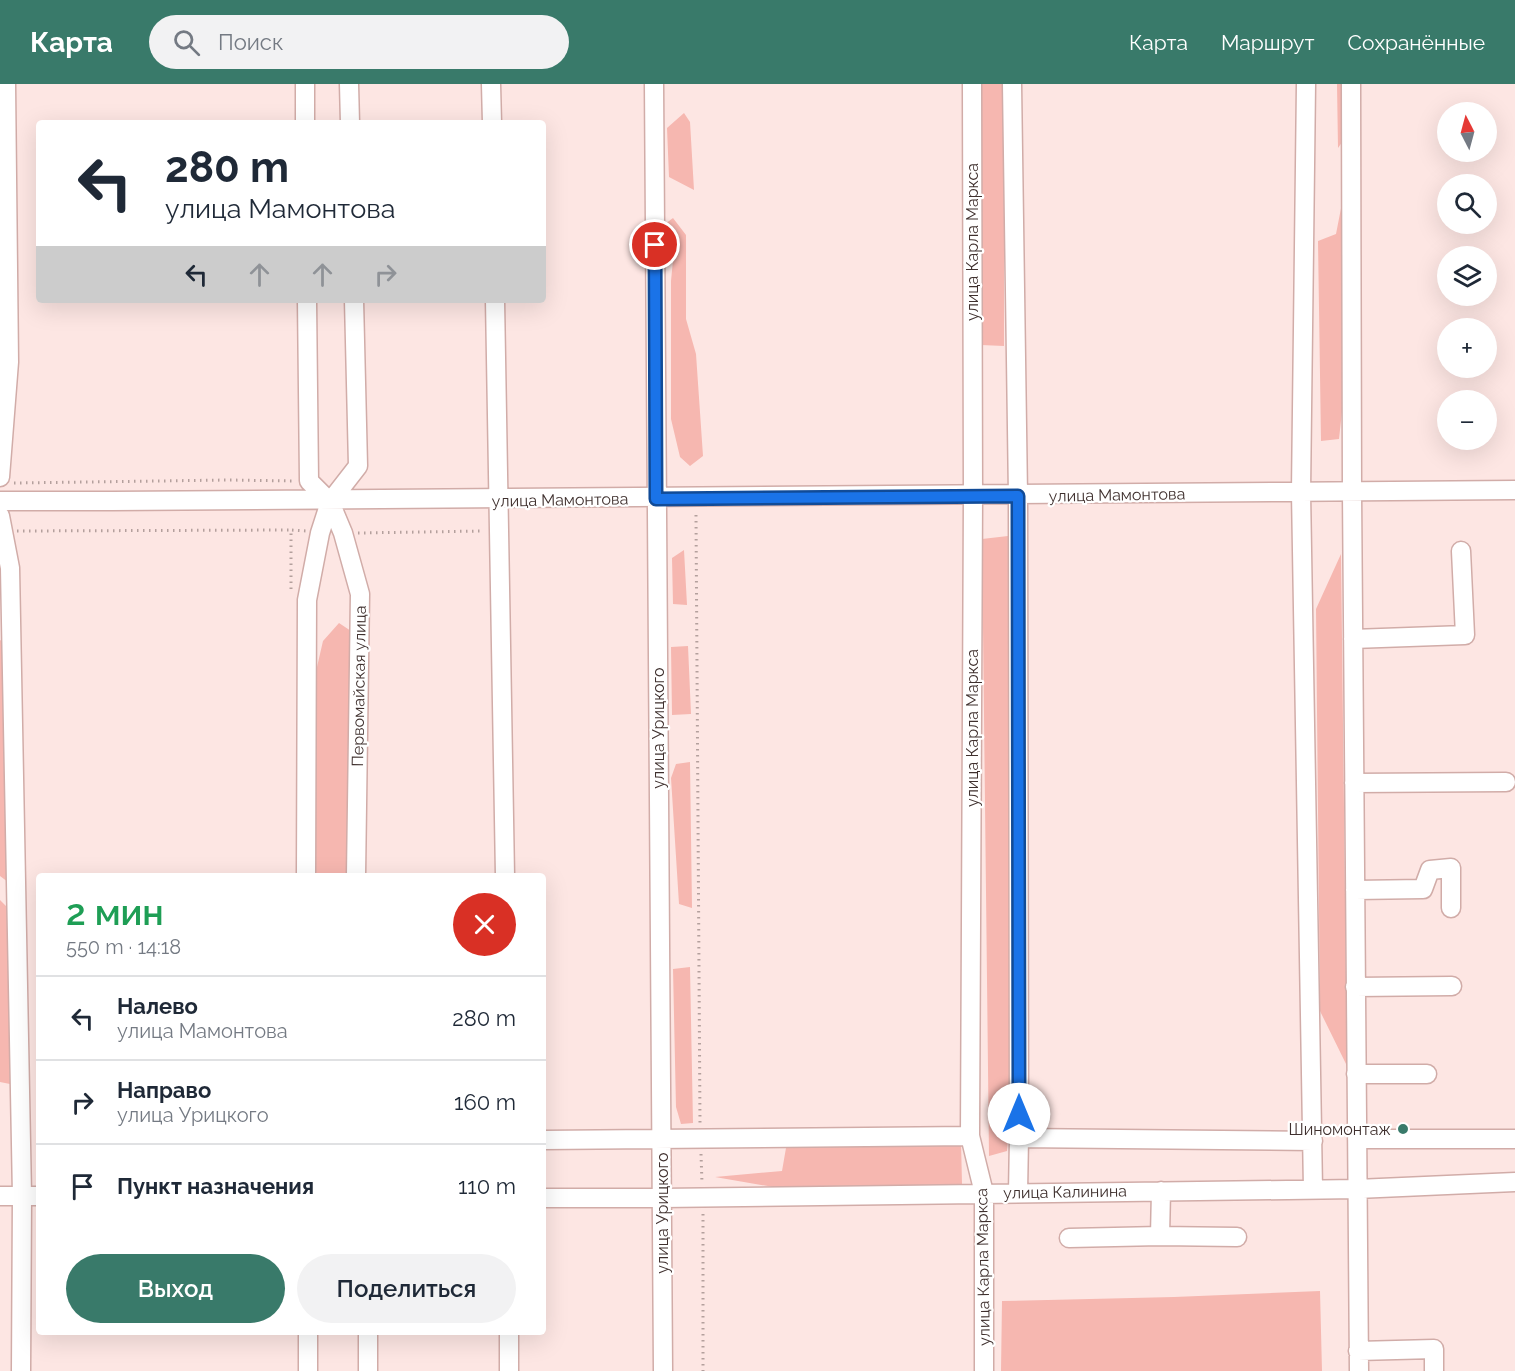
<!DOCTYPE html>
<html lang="ru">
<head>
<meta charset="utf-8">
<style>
	body { margin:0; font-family:Raleway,sans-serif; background:#f2f2f3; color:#1f2937; height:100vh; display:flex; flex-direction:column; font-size:22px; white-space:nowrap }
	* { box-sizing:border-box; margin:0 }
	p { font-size:20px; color:#747a83 }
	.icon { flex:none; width:33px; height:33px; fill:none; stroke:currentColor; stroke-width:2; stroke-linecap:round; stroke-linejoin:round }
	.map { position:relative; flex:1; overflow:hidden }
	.details { position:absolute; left:36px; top:789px; width:510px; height:462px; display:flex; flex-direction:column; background:#fff; border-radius:6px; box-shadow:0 6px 24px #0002 }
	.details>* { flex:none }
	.banner { position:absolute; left:36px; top:36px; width:510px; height:183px; border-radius:6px; box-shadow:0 6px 24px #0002; background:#fff; color:#1f2937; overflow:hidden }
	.needle { width:39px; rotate:354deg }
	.buttons { position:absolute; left:1437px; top:18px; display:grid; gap:12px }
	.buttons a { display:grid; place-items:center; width:60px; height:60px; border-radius:50%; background:#fff; box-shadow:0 6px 24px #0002; font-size:30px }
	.pin { position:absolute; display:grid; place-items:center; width:51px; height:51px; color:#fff; margin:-26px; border:3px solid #fff; border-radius:50%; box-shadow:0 2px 6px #0007 }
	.me { position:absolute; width:66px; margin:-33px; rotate:0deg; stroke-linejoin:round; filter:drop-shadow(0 0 4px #0008) }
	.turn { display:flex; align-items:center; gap:21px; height:126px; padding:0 30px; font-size:27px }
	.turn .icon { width:78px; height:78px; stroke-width:2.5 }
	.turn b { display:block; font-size:42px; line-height:51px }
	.lanes { display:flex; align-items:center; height:57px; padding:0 30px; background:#0003; justify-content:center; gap:30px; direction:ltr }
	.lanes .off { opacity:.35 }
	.round { display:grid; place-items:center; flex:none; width:63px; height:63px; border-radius:32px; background:#f2f2f3 }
	.head { display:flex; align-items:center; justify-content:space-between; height:102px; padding:0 30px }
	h1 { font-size:36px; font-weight:600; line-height:45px; color:#1e9e55 }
	.primary-button { display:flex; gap:12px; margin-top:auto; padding:12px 30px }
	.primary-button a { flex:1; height:69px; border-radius:36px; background:#397a6a; color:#fff; font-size:24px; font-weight:600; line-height:69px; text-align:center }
	.primary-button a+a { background:#f2f2f3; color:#1f2937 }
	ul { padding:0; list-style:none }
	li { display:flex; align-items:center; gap:18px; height:84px; padding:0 30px; border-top:2px solid #e0e1e3 }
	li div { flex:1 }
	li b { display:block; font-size:22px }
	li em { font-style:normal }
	header { display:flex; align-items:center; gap:36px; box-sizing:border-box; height:84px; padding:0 30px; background:#397a6a; color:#fff }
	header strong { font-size:28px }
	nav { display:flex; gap:33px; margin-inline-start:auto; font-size:21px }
	.search { width:420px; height:54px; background:#f2f2f3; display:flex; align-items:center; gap:15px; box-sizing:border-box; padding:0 21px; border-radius:33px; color:#747a83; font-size:22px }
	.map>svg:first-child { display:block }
</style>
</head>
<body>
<header>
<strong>Карта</strong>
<div class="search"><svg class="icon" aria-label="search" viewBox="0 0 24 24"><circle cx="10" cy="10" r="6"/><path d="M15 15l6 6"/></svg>Поиск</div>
<nav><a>Карта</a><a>Маршрут</a><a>Сохранённые</a></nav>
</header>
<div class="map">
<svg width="1515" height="1287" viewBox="0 0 1515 1287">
	<rect width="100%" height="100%" fill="#fde6e3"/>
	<!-- green -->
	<path fill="#f6b7b0" d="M981,0H1004V262L981,261Z
		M1337,0H1345L1347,51L1338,64Z
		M684,29L690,38L694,106L669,93L667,44Z
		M1343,114L1345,300L1339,355L1321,357L1318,157L1336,150Z
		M673,134L686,151V235L696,270L703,372L690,382L680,373L671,335V197L674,166L665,140Z
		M1008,452L1011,1021L1007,1067L989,1072L982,455Z
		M684,466L687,521L673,520L672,474Z
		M1341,470L1347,982L1320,927L1316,525Z
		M339,539L354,549V792H315L317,583L323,557Z
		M0,556L8,561V798L0,792Z
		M688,562L691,630L672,631L671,563Z
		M690,678L692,824L679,820L671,694L676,680Z
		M0,816L7,823L10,1000L0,998Z
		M690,883L693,1039L681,1040L676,1023L673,885Z
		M961,1057L962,1100L785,1105L715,1093L782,1087L786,1064Z
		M1320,1207L1322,1287H1001L1002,1217L1174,1213Z"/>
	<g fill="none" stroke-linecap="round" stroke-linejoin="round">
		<!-- minor casing -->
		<g stroke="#d1aca8" stroke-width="21">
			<path id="minor" d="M305,0V39
				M349,0L350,39
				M491,0L492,39
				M654,0L663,1287
				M972,0L973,412L970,1052L984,1109V1287
				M1012,0L1018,412L1019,1054L1018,1109
				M1306,0L1301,408L1313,1105
				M1351,0L1352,408L1359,1287
				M307,216L309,397L330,418L343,449L360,510L356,792
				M495,216L505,792
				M0,393L9,278L6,0
				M0,417C505,418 1010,412 1515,406
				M0,432L10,484L22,1112L21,1287
				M1353,555L1465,551L1461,467
				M1354,699L1506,698
				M306,792L307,516L320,449L330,418L358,382L354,216
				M1355,806L1423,805L1430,786L1451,784V824
				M1355,903L1452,902
				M1356,990H1427
				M1019,1054L1313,1057
				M1357,1055H1515
				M543,1056L970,1052
				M0,1112H39
				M543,1114H662L1357,1105L1515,1098
				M1160,1152L1237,1153
				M1069,1154L1160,1152L1161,1107
				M308,1248V1287
				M509,1248V1287
				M1358,1267L1434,1265V1287
				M368,1287V1248"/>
		</g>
		<!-- path -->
		<path stroke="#b4a09d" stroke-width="3" stroke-dasharray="1.5 4.5" stroke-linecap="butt" d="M14,399L228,396L295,397
			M696,431L700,1039
			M17,447L291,446
			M358,449L483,447
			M291,505V446L306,447
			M701,1070L702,1099
			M703,1130V1287"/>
		<!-- minor -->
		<use href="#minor" stroke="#fff" stroke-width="18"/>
	</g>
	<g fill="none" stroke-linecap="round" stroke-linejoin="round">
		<!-- route casing -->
		<g stroke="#114b97" stroke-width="15">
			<path id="route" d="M655,161L656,415L1018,412L1019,1030"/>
		</g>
		<!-- route -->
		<use href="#route" stroke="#1a73e8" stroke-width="10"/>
	</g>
	<!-- markers -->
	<circle fill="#397a6a" stroke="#fff" stroke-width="2" cx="1403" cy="1045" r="6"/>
	<g text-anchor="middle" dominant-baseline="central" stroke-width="4.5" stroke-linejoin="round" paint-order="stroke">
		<!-- street labels -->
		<g font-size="16" fill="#3f302e" stroke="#fff">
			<text transform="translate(972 158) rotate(-90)">улица Карла Маркса</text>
			<text transform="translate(1117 411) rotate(-1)">улица Мамонтова</text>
			<text transform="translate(560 416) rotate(-1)">улица Мамонтова</text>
			<text transform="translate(359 602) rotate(-89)">Первомайская улица</text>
			<text transform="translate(658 644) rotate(-90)">улица Урицкого</text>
			<text transform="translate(972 644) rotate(-90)">улица Карла Маркса</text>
			<text transform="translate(1065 1108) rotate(-1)">улица Калинина</text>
			<text transform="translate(662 1129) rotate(-90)">улица Урицкого</text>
			<text transform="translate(983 1183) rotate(-91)">улица Карла Маркса</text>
		</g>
		<!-- poi labels -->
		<g font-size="16" fill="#3f302e" stroke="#fff" text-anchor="end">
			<text x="1391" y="1045">Шиномонтаж</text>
		</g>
	</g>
</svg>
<div class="buttons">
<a><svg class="needle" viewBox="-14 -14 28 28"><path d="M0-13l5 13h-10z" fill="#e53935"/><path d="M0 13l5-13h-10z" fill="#747a83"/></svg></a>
<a><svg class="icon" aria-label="search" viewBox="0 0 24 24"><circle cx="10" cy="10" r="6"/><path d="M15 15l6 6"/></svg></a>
<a><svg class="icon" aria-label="layers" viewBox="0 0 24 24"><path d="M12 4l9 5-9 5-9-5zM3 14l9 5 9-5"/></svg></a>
<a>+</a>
<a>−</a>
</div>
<div class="pin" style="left:655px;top:161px;background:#d93025"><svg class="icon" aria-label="arrive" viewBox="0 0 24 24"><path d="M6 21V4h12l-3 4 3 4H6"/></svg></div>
<svg class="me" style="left:1019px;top:1030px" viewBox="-20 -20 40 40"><circle r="19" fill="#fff"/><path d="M0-13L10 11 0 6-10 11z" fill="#1a73e8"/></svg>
<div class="banner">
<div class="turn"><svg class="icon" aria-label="left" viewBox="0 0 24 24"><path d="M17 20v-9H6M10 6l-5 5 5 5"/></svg><div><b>280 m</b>улица Мамонтова</div></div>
<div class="lanes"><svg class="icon" aria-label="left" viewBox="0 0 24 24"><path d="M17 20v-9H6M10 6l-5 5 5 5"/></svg><svg class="icon off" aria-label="ahead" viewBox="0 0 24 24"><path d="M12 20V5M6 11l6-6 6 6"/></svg><svg class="icon off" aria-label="ahead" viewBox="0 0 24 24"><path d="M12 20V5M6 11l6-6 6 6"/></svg><svg class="icon off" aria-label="right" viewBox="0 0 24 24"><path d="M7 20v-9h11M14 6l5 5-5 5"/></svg></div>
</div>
<section class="details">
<div class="head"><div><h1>2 мин</h1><p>550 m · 14:18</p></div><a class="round" style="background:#d93025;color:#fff"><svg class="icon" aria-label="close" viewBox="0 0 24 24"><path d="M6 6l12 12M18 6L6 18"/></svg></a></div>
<ul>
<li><svg class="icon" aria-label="left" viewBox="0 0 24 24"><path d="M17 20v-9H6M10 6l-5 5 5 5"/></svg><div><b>Налево</b><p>улица Мамонтова</p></div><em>280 m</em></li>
<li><svg class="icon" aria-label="right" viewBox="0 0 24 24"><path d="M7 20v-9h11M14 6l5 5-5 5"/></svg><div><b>Направо</b><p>улица Урицкого</p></div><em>160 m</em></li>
<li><svg class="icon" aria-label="arrive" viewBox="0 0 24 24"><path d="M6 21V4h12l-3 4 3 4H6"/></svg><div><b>Пункт назначения</b></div><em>110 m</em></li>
</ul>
<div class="primary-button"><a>Выход</a><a>Поделиться</a></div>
</section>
</div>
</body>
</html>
